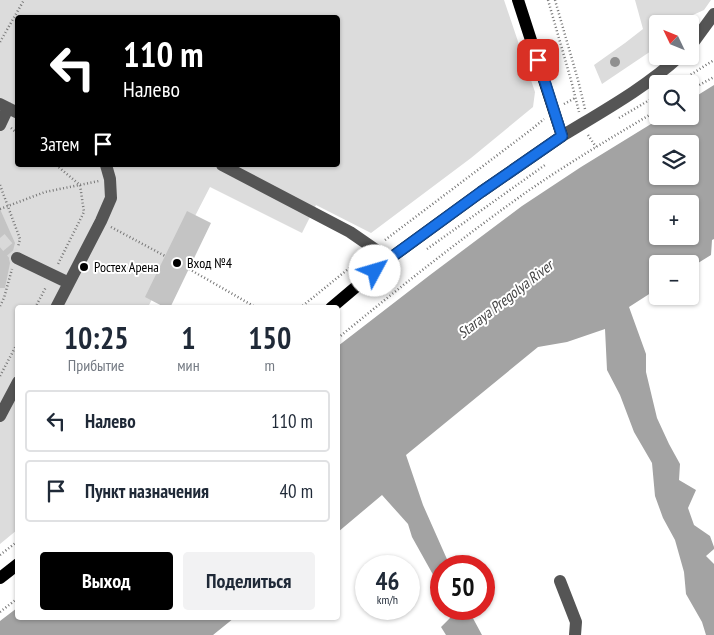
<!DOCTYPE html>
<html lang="ru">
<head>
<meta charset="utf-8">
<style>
	body { margin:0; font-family:"PT Sans Narrow",sans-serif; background:#f2f2f3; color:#1f2937; height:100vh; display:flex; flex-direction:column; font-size:19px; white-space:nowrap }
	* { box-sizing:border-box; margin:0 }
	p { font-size:16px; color:#747a83 }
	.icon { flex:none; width:28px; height:28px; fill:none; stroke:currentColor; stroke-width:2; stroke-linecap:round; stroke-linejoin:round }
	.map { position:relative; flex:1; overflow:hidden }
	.side { position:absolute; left:15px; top:305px; width:325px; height:315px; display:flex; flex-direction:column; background:#fff; border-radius:5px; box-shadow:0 1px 4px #0004 }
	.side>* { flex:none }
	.banner { position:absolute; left:15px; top:15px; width:325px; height:152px; border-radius:5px; box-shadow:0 1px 4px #0004; background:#000; color:#fff; overflow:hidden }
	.needle { width:32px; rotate:313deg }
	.fabs { position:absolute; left:649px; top:15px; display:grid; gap:10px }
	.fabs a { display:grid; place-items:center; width:50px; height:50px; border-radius:5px; background:#fff; box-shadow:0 1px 4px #0004; font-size:25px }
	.speed { position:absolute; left:355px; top:555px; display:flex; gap:10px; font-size:25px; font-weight:700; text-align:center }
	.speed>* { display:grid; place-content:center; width:65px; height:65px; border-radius:50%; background:#fff; box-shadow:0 1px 4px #0004; line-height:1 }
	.speed small { font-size:12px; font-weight:400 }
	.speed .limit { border:8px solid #d22; background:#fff; color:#111 }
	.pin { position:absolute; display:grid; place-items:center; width:42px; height:42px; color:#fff; margin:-21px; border-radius:10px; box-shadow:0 2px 8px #0006 }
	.me { position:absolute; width:55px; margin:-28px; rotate:51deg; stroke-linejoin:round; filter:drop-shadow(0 0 4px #0008) }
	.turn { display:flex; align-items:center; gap:18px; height:105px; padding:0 25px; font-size:22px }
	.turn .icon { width:65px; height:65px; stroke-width:2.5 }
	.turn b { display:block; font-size:35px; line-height:42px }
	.then { display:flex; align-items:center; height:48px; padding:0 25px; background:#0003; gap:10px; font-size:19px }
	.eta { display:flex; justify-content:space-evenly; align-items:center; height:85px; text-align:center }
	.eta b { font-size:30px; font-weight:800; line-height:35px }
	.button { display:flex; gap:10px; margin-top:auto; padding:10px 25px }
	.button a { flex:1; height:58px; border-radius:5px; background:#000; color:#fff; font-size:20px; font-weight:800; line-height:58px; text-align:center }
	.button a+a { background:#f2f2f3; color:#1f2937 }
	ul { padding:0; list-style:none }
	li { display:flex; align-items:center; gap:15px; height:62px; margin:0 10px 8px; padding:0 15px; border:2px solid #e0e1e3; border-radius:5px }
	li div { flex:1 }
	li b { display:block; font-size:19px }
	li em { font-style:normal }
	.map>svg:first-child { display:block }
</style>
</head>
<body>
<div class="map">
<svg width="714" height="635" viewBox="0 0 714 635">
	<rect width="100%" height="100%" fill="#fff"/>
	<!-- green -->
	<path fill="#dcdcdc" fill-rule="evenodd" d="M0,0H504L535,92L533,107L471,158L371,233L316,205L302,233L210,187L148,307L18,308L17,530L0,544ZM18,18H338V165H18Z
		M635,0H711L704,10L684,19L680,24H658L657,47L602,84L594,65L625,43L643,29Z"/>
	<!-- water -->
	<path fill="#a3a3a3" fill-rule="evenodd" d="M714,85V239L712,240L711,255L690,268V264H658L657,289L629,307L646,354V372L657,418L669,444L680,464L679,480L696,490L688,508L694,525L710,536L714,547V549L706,556L714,564V635H706L702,622L686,594L684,572L675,540L663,518L655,496L652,463L634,432L620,395L607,370L605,329L567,342L538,347L406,455L423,505L450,566H441V589L412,537L408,524L382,495L338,532V346L430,275L522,206L581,167L664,116H690V100ZM658,144H690V176H658ZM658,204H690V236H658Z
		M17,608L18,618H234L213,635H0V621Z
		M453,609H468L482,635H446L441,627L455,613Z"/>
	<!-- building -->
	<path fill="#c4c4c4" d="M0,209L15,243L13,251L10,255L9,259L10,263L5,288H0Z
		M187,211L211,223L170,308H166L145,297Z"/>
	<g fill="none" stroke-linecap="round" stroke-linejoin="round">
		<!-- minor-tunnel -->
		<path stroke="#d9d9d9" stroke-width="12" stroke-dasharray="12 6" stroke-linecap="butt" d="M0,238L17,258"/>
		<!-- path -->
		<path stroke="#777" stroke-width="2.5" stroke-dasharray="1 2.5" stroke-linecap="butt" d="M548,0L571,80L579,112
			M555,0L578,80L585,109
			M0,42L24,0
			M676,84L714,60
			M690,90L714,77
			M564,104L575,98
			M619,118L658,95
			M11,128L18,134
			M588,135L596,147
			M56,165L80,185L84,212L58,264
			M0,185L20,239L18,247
			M0,209L45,192L99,181
			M111,227L165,256
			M385,240L532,129L544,119
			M427,249L545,165
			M189,269L257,308
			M0,306L4,298L12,269
			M35,308L46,287
			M300,308L363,257
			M338,338C400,287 463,237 528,191C570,162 614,136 658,110
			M0,376L18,342
			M0,555L18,541
			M0,612L18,598"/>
		<!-- minor -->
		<path stroke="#555" stroke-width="12" d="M690,47L714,14
			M0,104L18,113
			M0,125L8,108
			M562,136C603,111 645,88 680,56
			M222,165L350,232L389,259
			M17,258L69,283
			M56,308L101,221L111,198L110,179L106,165
			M0,416L18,382
			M560,581L576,622L575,635"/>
		<!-- major -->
		<path stroke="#000" stroke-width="12" d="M331,308L389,259L481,192L562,136L518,0
			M0,578L18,564"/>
	</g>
	<!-- trees -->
	<circle fill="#8f8f8f" cx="615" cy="62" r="5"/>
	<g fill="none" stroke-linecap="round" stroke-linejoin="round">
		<!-- route casing -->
		<g stroke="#114b97" stroke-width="12">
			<path id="route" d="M375,271L389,259L481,192L562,136L538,60"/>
		</g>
		<!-- route -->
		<use href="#route" stroke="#1a73e8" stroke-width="9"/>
	</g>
	<!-- markers -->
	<g fill="#000" stroke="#fff" stroke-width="2">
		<circle cx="177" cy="263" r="5"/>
		<circle cx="84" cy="267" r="5"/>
	</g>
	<g text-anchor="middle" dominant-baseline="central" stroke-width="4" stroke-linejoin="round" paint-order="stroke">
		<!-- poi labels -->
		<g font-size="14" fill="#000" stroke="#fff" text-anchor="start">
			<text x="187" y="263">Вход №4</text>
			<text x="94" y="267">Ростех Арена</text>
		</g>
		<!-- water labels -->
		<g font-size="15" font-style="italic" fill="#444" stroke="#fff">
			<text transform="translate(505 299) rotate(-38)">Staraya Pregolya River</text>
		</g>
	</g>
</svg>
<div class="fabs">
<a><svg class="needle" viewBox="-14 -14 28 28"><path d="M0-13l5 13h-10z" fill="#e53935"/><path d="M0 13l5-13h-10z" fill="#747a83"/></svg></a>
<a><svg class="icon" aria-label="search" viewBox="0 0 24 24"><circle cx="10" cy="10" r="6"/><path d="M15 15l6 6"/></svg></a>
<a><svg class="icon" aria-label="layers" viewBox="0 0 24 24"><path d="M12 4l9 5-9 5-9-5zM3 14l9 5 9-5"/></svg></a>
<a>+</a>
<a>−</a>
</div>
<div class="speed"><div>46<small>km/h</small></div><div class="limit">50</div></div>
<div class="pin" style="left:538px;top:60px;background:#d93025"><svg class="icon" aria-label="arrive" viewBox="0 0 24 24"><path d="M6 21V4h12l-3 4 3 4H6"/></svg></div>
<svg class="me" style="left:375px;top:271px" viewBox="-20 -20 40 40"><circle r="19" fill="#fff"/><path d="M0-13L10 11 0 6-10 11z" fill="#1a73e8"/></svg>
<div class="banner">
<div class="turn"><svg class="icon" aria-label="left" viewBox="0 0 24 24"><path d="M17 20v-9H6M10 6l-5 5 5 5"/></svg><div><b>110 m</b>Налево</div></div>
<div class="then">Затем<svg class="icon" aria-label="arrive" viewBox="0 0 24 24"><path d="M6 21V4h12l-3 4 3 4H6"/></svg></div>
</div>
<section class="side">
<div class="eta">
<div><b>10:25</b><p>Прибытие</p></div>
<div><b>1</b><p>мин</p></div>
<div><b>150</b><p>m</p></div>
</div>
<ul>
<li><svg class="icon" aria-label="left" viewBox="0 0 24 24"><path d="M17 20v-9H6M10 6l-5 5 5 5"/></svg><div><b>Налево</b></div><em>110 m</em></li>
<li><svg class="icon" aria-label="arrive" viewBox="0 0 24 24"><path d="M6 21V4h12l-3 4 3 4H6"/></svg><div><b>Пункт назначения</b></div><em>40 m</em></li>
</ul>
<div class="button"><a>Выход</a><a>Поделиться</a></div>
</section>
</div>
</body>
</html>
